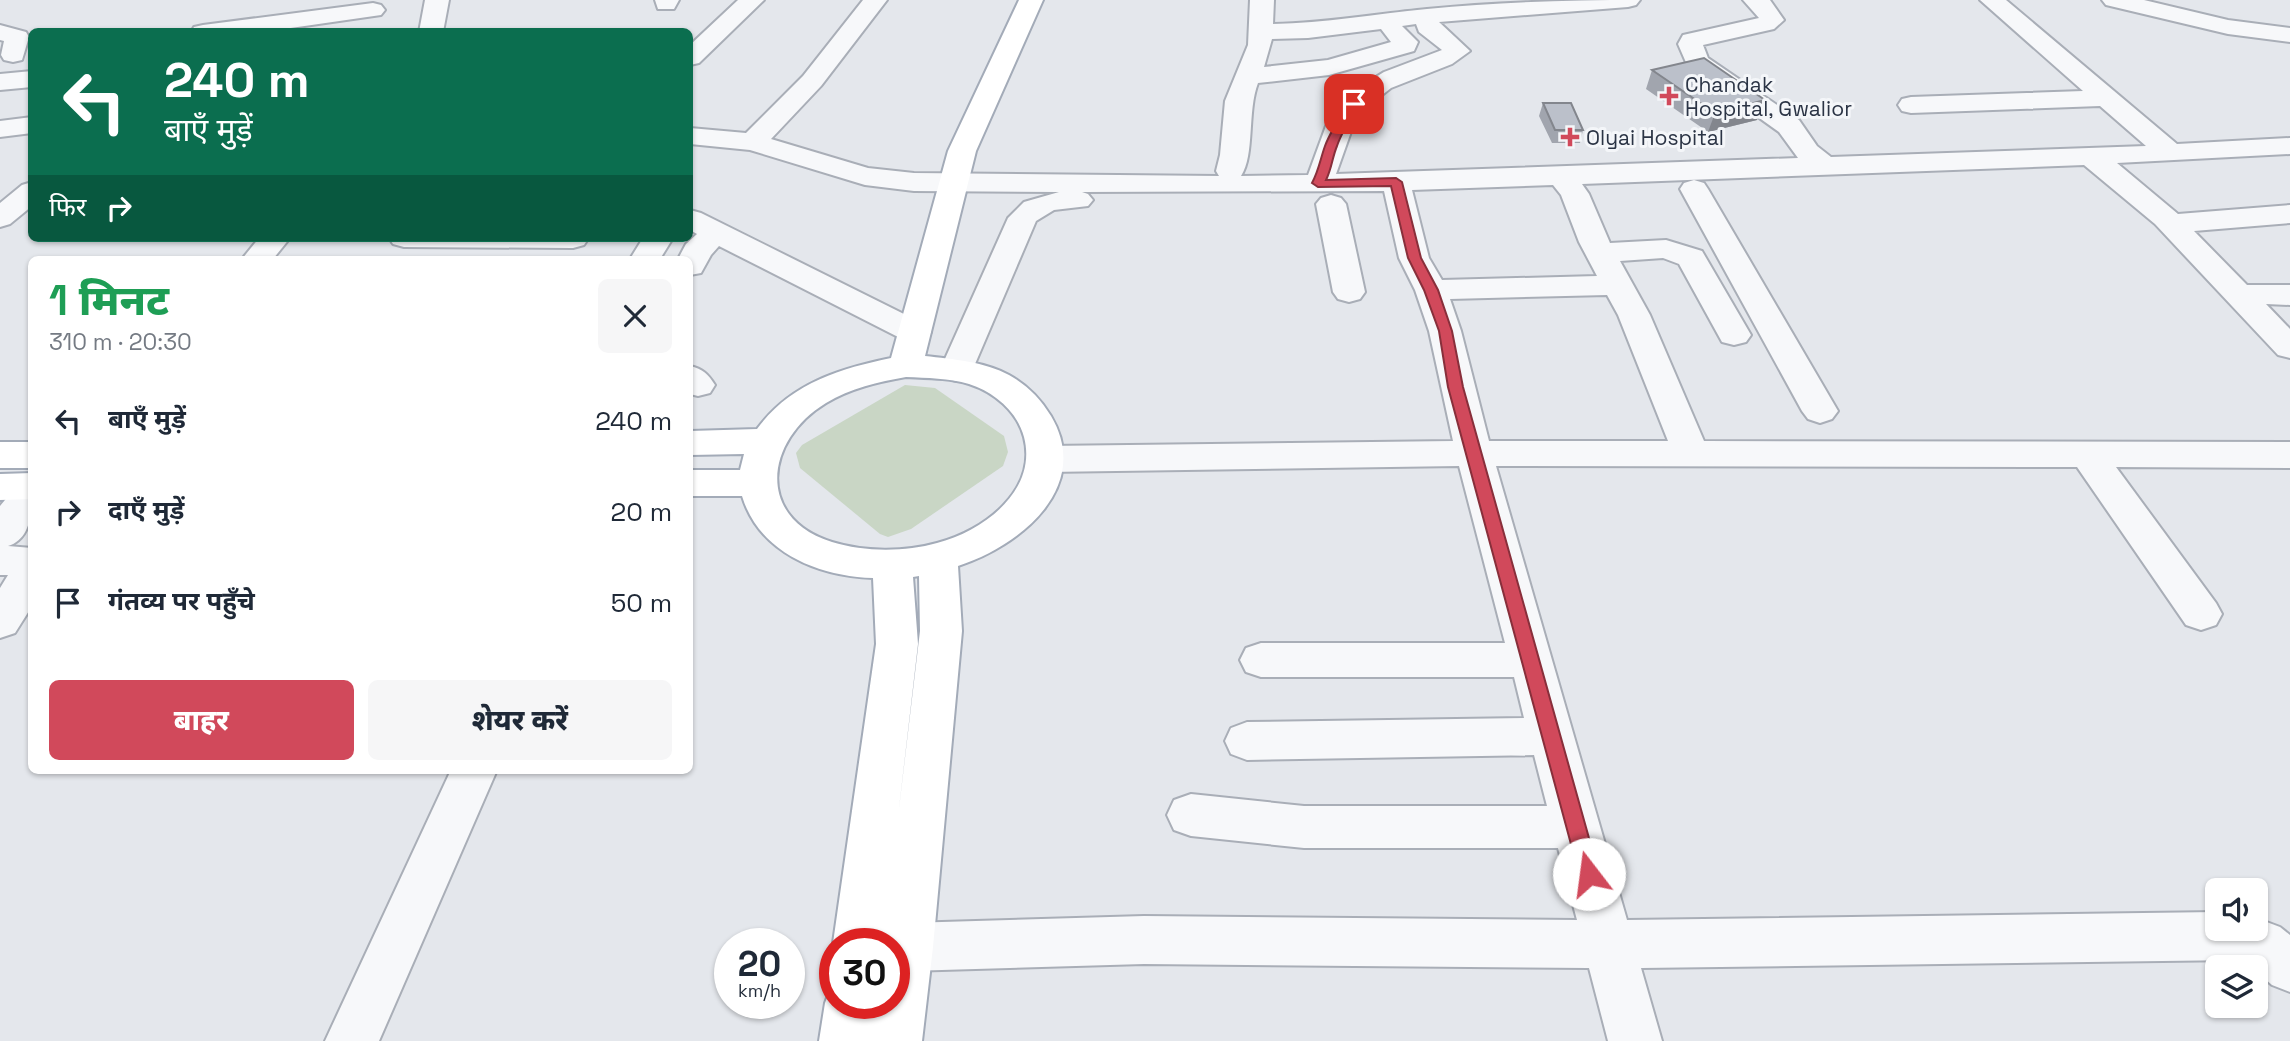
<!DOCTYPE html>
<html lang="hi">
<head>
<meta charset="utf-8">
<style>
	body { margin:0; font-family:"Space Grotesk","Noto Sans Devanagari",sans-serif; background:#f6f6f7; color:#1f2937; height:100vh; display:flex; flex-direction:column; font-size:26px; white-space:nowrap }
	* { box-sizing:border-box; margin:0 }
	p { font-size:23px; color:#747a83 }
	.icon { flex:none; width:38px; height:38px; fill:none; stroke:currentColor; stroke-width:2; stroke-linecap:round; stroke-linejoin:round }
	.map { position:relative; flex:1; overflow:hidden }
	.details { position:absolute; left:28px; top:256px; width:665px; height:518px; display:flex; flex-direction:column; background:#fff; border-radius:10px; box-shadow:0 2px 5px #0004 }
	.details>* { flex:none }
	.hud { position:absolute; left:28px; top:28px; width:665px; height:214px; border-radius:10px; box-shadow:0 2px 5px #0004; background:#0b6e4f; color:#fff; overflow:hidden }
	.fabs { position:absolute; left:2205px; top:878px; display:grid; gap:14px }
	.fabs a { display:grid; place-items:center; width:63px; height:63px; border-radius:10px; background:#fff; box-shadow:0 2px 5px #0004; font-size:35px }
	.speed { position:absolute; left:714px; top:928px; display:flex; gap:14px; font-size:35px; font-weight:700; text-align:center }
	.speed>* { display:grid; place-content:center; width:91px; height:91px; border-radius:50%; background:#fff; box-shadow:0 2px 5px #0004; line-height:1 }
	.speed small { font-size:18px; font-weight:400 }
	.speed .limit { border:10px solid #d22; background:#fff; color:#111 }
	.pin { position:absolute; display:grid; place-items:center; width:60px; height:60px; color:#fff; margin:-30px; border-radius:14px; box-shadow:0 4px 10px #0006 }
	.me { position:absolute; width:77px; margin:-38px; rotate:345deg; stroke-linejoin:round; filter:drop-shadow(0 0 5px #0008) }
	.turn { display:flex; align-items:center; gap:24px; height:147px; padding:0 21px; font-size:32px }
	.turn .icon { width:91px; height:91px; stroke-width:2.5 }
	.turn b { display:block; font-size:49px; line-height:60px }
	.then { display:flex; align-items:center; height:66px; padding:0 21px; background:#0003; gap:14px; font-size:26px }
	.round { display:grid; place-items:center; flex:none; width:74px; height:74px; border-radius:10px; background:#f6f6f7 }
	.summary { display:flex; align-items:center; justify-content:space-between; height:119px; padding:0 21px }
	h1 { font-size:42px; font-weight:800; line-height:52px; color:#1e9e55 }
	.cta { display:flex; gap:14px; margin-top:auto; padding:14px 21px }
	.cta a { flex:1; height:80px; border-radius:10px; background:#d1495b; color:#fff; font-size:28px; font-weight:800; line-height:80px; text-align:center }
	.cta a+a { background:#f6f6f7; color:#1f2937 }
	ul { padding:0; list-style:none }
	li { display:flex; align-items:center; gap:21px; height:91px; padding:0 21px }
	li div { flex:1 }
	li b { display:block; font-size:26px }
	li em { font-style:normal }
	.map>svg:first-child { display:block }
</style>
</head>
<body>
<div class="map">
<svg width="2290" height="1041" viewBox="0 0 2290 1041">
	<rect width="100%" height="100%" fill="#e4e7ec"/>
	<!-- green -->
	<path fill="#c9d6c5" d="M905,385L935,388L1004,436L1008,452L1003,466L911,529L888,537L880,534L800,468L796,453L802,445Z"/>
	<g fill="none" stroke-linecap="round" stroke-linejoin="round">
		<!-- minor casing -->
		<g stroke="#a9aeb7" stroke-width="4">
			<path id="minor" d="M425,0H449L443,32H419Z
				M655,0H679L674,9H658Z
				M738,0H764L699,63L690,65V45Z
				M863,0H887L821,86L771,139L868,168L914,173L1219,176L1216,171L1220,155L1225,101L1248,45L1250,0H1274L1273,24C1325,23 1375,14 1427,9C1498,2 1568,0 1640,0L1636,5L1628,7L1439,22L1470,51L1452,64L1391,88L1372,103L1353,126L1336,174L1798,158L1779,132L1688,67L1678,44L1683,35L1759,18L1743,0H1770L1784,20L1774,29L1703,45L1708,58L1799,120L1817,146L1831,157L2146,146L2100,106L1911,113L1902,111L1898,105L1902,99L1911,97L2083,91L1980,0H2006L2177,144L2290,138V154L2117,163L2178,214L2290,205V223L2194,231L2247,285H2290V305L2266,304L2290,329V358L2278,355L2155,224L2084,165L1582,184L1589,194L1610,243L1666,240L1702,251L1751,335L1746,342L1734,345L1722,342L1679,264L1663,258L1620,261L1650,315L1704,441L2290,442V468L2116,467L2216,603L2222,614L2216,625L2201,630L2186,625L2077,467L1496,466L1627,920L2217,912V929H2256V918L2280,927L2290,935V992L2272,985L2256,971V968L2237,960L1641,968L1662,1041H1608L1589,968L1144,964L908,971L894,966V943H884L890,930L908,923L1144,916L1577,920L1558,848H1304L1191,836L1174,830L1167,815L1174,800L1191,794L1304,806H1547L1534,755L1247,760L1231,754L1225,741L1231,728L1247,722L1524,718L1514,677H1261L1246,672L1240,660L1246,648L1261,643H1505L1459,466L1047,472L1034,468L1029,459L1034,450L1047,446L1453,441L1429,331L1415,290L1399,258L1384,191L1082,192L1088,194L1093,200L1088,206L1054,210L1036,221L969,378L957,381L945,378L940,370L1008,218L1024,202L1059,192L914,191L865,185L750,150L690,144V128L746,133L803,76ZM1416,24L1419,32L1442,50L1384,72L1353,91L1326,126L1308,175L1241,176C1255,155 1247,111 1258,83L1329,75L1414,51L1418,42L1402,26ZM1381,29L1391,42L1328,60L1264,67L1272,39L1308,38ZM1553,185L1561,195L1579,242L1597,276L1442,280L1429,258L1412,190ZM1607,295L1618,315L1668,441H1489L1461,331L1450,299Z
				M2102,0H2144L2228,20L2290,28V42L2228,34L2106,5Z
				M373,3L381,5L385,10L381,15L263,32H191L194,27L203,25Z
				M0,25L26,32L29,37L22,60L13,62L4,60L1,55L4,41L0,40Z
				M32,71V87L0,90V74Z
				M32,117V133L0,137V121Z
				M1694,180L1704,183L1708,189L1838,411L1832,419L1820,423L1808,419L1802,411L1680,189L1684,183Z
				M32,182V206L10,224L0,227V203L22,185Z
				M1331,195L1341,198L1346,204L1365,292L1360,299L1349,302L1338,299L1333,292L1316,204L1321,198Z
				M690,210L701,213L926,325L931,332L926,339L914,342L902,339L719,246L711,255L701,273L690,275V259H678L686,244L697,234L690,230Z
				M259,238H290L273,259H242Z
				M389,238H587L588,239L584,245L573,248L404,247L393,244Z
				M643,238H673L660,259H630Z
				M690,366C703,369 708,374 715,385L710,393L698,396L690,394Z
				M32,479C32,501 35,538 8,546L32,548V606L15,633L0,638V588L8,575H0V506L19,483Z
				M451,770H497L379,1041H325Z"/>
		</g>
		<!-- major casing -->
		<g stroke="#a3abb8" stroke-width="4">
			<path id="major" d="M1019,0H1043L976,151L925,356C953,359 985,362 1009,375C1027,385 1040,398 1051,416C1093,487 1020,546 958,566L962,631L933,947L922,1041H819L825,1003L832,985L835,984V1003H894V943H835V948L833,943L876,644L873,578C817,576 759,552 742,496H690V470H740L744,454L690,455V431L757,429C790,384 838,369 891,358L948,151ZM906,377C927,378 949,378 969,384C994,392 1017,411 1024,437C1038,490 984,531 937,543C905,552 864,552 832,542C755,518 765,440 826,403C851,388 878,382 906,377ZM919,576L920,631L898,817L918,644L913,577Z
				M0,442H32V468H0Z
				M32,473V499L0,500V474Z"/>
		</g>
		<!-- minor -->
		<use href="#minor" fill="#f7f8fa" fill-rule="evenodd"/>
		<!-- major -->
		<use href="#major" fill="#fff" fill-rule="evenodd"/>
	</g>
	<!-- wall -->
	<path fill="#a1a5ae" d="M1652,70L1765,100L1757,120L1708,132L1646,89Z
		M1543,103L1583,130L1580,143H1552L1539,116Z"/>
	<!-- shaded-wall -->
	<path fill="#83868d" d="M1765,100L1757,120L1708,132L1715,113Z"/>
	<!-- building -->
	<path fill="#bbc0ca" stroke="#83868d" stroke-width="2" d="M1704,58L1765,100L1715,113L1652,70Z
		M1543,103H1571L1583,130H1555Z"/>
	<!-- route -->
	<path fill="#d1495b" stroke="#882f3b" stroke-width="2" d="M1350,102L1360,104C1351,118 1342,131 1337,146C1332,158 1332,168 1326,180L1396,178L1402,182L1421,258L1438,290L1452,331L1463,387L1599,874L1596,881L1589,883L1582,881L1579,874L1448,387L1439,331L1424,290L1408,258L1391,186L1318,187L1312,183C1319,170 1320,160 1325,146C1331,130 1341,116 1350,102Z"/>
	<!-- markers -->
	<g fill="#d1495b" stroke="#f4f6f9" stroke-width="2.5">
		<path d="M1665.5 85.5h7v7h7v7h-7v7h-7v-7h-7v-7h7z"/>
		<path d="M1566.5 126.5h7v7h7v7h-7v7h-7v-7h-7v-7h7z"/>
	</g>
	<g text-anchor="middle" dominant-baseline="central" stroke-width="6" stroke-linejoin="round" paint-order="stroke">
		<!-- far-poi labels -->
		<g font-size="21" fill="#2b3445" stroke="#f4f6f9" text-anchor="start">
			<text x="1685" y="84">Chandak<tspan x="1685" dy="24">Hospital, Gwalior</tspan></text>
			<text x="1586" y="137">Olyai Hospital</text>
		</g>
	</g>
</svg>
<div class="fabs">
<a><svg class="icon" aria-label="sound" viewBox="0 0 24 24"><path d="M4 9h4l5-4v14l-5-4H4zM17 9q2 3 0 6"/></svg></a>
<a><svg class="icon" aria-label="layers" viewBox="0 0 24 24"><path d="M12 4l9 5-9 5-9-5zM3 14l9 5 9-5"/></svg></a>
</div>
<div class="speed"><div>20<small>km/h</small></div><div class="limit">30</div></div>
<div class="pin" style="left:1354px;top:104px;background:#d93025"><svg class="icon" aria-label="arrive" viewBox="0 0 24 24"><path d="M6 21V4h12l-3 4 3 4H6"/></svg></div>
<svg class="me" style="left:1589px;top:874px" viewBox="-20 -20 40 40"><circle r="19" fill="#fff"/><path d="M0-13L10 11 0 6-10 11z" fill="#d1495b"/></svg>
<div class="hud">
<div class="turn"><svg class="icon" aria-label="left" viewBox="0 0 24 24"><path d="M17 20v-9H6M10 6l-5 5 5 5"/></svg><div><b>240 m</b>बाएँ मुड़ें</div></div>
<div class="then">फिर<svg class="icon" aria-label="right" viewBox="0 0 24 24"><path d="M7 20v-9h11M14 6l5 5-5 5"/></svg></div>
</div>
<section class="details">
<div class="summary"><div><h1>1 मिनट</h1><p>310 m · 20:30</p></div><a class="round"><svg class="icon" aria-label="close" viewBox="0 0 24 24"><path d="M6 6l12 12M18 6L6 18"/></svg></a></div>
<ul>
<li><svg class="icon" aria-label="left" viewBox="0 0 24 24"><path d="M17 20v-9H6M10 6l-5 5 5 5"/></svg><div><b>बाएँ मुड़ें</b></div><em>240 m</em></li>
<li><svg class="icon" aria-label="right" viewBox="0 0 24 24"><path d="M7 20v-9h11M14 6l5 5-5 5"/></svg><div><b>दाएँ मुड़ें</b></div><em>20 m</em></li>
<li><svg class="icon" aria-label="arrive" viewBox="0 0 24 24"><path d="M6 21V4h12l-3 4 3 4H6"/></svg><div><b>गंतव्य पर पहुँचे</b></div><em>50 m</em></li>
</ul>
<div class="cta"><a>बाहर</a><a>शेयर करें</a></div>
</section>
</div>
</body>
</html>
